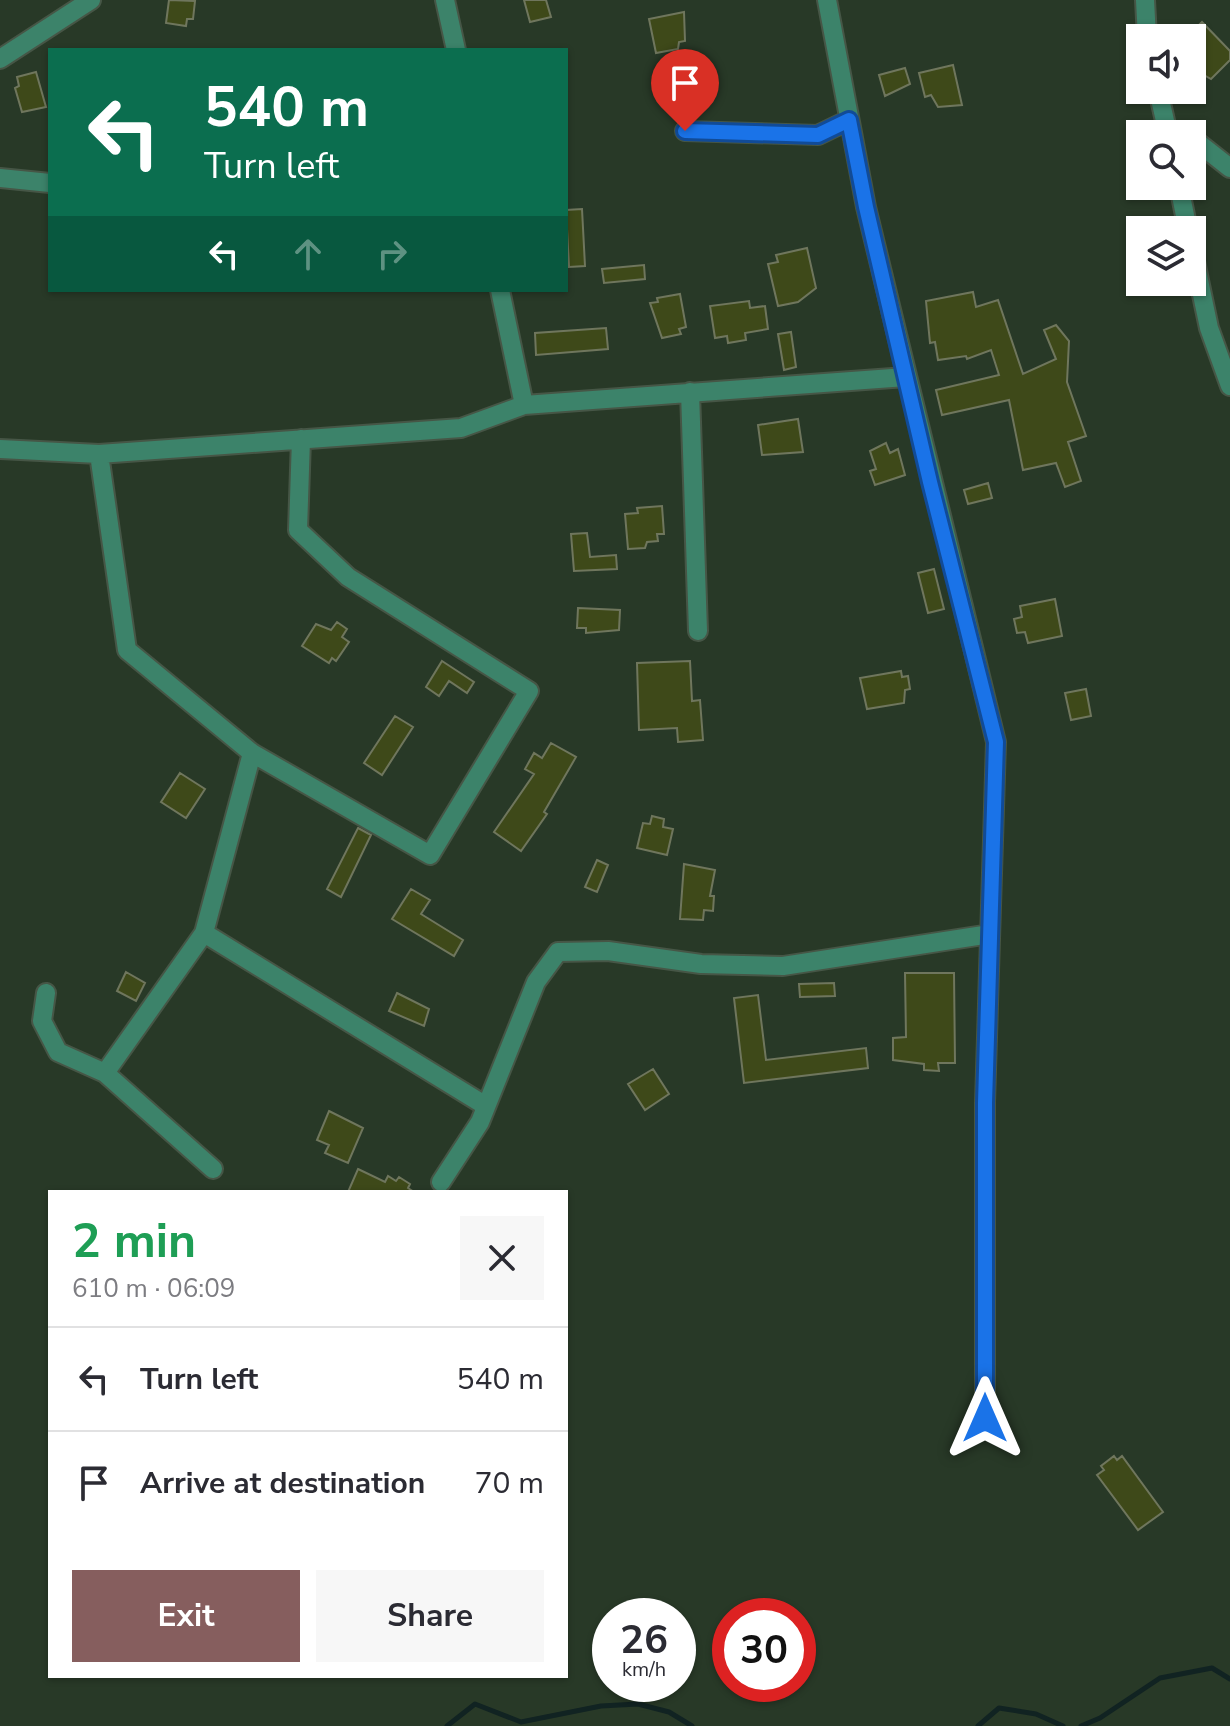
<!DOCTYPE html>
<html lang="en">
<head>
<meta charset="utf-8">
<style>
	body { margin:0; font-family:"Nunito Sans",sans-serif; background:#f7f7f7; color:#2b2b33; height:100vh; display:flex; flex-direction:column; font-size:30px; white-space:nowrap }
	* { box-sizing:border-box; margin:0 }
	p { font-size:26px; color:#7c7c81 }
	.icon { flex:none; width:44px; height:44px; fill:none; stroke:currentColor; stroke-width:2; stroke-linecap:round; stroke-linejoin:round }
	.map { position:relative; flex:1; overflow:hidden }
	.drawer { position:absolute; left:48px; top:1190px; width:520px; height:488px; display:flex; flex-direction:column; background:#fff; border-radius:0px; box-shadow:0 2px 6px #0004 }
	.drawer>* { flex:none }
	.top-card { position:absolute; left:48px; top:48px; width:520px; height:244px; border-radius:0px; box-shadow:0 2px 6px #0004; background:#0b6e4f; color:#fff; overflow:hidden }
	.controls { position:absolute; left:1126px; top:24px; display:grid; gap:16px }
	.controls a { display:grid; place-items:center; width:80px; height:80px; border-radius:0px; background:#fff; box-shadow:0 2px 6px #0004; font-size:40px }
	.speed { position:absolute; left:592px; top:1598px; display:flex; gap:16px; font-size:40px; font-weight:700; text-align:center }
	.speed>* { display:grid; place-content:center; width:104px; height:104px; border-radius:50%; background:#fff; box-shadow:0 2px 6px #0004; line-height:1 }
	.speed small { font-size:20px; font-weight:400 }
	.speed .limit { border:12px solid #d22; background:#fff; color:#111 }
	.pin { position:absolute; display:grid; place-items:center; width:68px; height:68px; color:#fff; margin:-82px -34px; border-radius:50% 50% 50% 0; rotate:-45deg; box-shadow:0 0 8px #0007 }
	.pin .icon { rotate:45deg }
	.me { position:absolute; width:88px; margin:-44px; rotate:0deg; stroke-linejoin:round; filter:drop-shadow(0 0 6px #0008) }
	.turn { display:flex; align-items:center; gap:28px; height:168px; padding:0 24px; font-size:36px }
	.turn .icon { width:104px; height:104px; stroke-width:2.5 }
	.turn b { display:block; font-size:56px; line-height:68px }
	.lanes { display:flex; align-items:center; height:76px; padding:0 24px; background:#0003; justify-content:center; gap:40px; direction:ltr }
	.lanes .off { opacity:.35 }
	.round { display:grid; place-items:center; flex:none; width:84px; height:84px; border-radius:0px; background:#f7f7f7 }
	.overview { display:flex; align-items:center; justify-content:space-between; height:136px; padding:0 24px }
	h1 { font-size:48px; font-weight:700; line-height:60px; color:#1e9e55 }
	.cta { display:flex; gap:16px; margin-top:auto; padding:16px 24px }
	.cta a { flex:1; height:92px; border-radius:0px; background:#865e5e; color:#fff; font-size:32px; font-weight:700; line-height:92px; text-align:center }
	.cta a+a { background:#f7f7f7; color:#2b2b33 }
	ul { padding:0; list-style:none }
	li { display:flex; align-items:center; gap:24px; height:104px; padding:0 24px; border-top:2px solid #e1e1e2 }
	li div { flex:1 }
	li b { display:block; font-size:30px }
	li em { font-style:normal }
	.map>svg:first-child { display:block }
</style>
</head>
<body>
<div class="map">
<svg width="1230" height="1726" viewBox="0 0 1230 1726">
	<rect width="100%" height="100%" fill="#283927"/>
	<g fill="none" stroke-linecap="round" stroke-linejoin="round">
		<!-- stream -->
		<path stroke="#112322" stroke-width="5" d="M447,1726L475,1704L521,1722L601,1706L638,1704L669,1712L692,1726
			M978,1726L999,1708L1036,1714L1063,1726
			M1081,1726L1100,1718L1160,1678L1212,1668L1230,1679"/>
	</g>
	<!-- building -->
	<path fill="#3e4919" stroke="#6f765d" stroke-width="2" d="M169,0L195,1L193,19H187L186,26L166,23Z
		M524,0H546L551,17L530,22Z
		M684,12L685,41L679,42L678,49L656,53L649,19Z
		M1202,22L1230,51V60L1211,79L1202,74L1192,83V38L1187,37Z
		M953,65L962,105L938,107L931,95L925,97L919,73Z
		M905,68L910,84L885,96L879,75Z
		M36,72L46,107L22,112L15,88L19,86L17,77Z
		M582,209L585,266L569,267L566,210Z
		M807,248L816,288L798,302L778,306L768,264L778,262L776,255Z
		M644,265L645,279L604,283L602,269Z
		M973,292L976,307L998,300L1023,374L1056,359L1044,330L1056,325L1069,341L1067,382L1086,436L1068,442L1081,481L1065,487L1056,463L1023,470L1009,400L942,415L936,390L999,375L991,350L967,359L966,356L938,360L935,342L930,343L926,301Z
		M680,294L686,327L679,329L681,334L662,338L650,303L658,302L657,298Z
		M749,301L750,308L765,306L768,329L745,333L746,340L728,343L727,336L715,338L710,306Z
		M606,328L608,349L536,355L535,333Z
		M791,332L796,367L784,370L778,334Z
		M798,419L803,452L762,455L758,425Z
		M886,443L890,453L898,449L905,475L875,485L870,471L876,469L870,451Z
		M988,483L992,498L968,504L964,490Z
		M662,506L664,534H657L658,541L647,542L645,548L628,549L625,514L638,513L637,508Z
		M587,533L590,557L616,555L617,569L574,571L571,534Z
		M934,569L944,609L928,613L918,573Z
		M1055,599L1062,636L1028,643L1025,632L1017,633L1014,619L1022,617L1020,606Z
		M578,608L620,610L619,630L586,633V628H577Z
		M337,622L347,629L342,637L349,642L336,661L332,658L329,663L302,646L316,624L331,630Z
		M442,661L474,682L467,693L449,681L439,696L426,687Z
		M690,661L692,701L700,700L703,740L678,742L677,728L639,730L637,663Z
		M901,671L902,677L908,676L910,689L905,690L904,703L867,709L860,678Z
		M1086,689L1091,716L1071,720L1065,693Z
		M395,716L413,727L382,775L364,763Z
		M551,743L576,757L544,812L547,814L521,851L494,832L534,774L525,769L534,753L542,758Z
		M180,773L205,789L186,818L161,802Z
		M652,816L664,819L663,827L673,829L667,855L637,848L643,823L650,824Z
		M358,828L371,835L341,897L327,889Z
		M597,860L608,865L597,892L585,887Z
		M684,864L715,870L710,896H714L713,911L704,910L703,920L680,919Z
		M411,889L430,900L421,914L463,940L454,956L392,919Z
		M126,972L145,983L136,1001L117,991Z
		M905,973H954L955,1063H938L939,1071L924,1070V1064L893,1060V1038L906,1037Z
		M834,983L835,996L800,997L799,984Z
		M397,993L429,1009L424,1026L389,1011Z
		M758,995L766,1060L866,1048L868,1068L744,1083L734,998Z
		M653,1069L669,1094L645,1110L628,1084Z
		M329,1111L363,1128L348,1163L325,1153L329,1145L317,1140Z
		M358,1169L385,1182L388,1176L396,1181L399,1177L410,1184L408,1188L414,1192H348Z
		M1114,1456L1117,1460L1122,1456L1163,1512L1138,1530L1097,1475L1104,1470L1101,1466Z"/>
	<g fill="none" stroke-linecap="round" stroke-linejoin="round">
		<!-- minor casing -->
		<g stroke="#465646" stroke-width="22">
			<path id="minor" d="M445,0L456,50
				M827,0L866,207L996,742L985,1103V1418
				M1145,0L1147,38
				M0,59L91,0
				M1158,90L1168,134
				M685,131L818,135L849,120
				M1192,138L1230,168
				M0,178L50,183
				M1179,186L1188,230
				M1192,247L1209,328L1230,386
				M500,290L524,405
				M690,392L698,631
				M0,449L99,454L461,428L524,405L906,377
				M99,454L127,650L252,753L430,855L529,691L348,577L298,530L301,439
				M204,933L486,1106
				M46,993L42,1021L58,1052L105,1073L213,1169
				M105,1073L204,933L252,753
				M441,1182L480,1122L536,982L558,952L608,951L701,964L783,966L990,934"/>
		</g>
		<!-- minor -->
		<use href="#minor" stroke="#3c836a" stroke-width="18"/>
	</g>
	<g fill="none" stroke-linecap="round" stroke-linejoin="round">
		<!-- route casing -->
		<g stroke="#114b97" stroke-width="20">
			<path id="route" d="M685,131L818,135L849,120L866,207L930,482L996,742L985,1103V1418"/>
		</g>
		<!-- route -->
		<use href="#route" stroke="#1a73e8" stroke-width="14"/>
	</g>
</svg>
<div class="controls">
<a><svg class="icon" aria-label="sound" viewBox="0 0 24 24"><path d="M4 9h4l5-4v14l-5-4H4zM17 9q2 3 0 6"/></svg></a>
<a><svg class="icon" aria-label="search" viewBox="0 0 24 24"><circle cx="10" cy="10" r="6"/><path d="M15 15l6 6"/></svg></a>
<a><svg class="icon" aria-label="layers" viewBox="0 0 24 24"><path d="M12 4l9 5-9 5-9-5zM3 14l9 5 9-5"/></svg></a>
</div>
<div class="speed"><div>26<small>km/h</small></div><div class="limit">30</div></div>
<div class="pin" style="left:685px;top:131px;background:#d93025"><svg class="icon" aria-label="arrive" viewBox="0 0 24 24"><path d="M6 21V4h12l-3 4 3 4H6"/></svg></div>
<svg class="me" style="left:985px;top:1418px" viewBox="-20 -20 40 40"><path d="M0-17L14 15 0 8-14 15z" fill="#1a73e8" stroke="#fff" stroke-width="4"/></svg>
<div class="top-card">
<div class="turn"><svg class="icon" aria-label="left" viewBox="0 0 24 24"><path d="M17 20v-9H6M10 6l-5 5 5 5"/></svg><div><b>540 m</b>Turn left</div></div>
<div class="lanes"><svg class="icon" aria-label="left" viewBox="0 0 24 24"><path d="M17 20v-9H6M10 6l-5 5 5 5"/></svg><svg class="icon off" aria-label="ahead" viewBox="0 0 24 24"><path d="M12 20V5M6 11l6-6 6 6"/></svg><svg class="icon off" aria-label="right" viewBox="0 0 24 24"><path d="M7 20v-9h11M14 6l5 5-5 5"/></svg></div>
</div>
<section class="drawer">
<div class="overview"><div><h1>2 min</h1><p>610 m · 06:09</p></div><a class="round"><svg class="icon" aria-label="close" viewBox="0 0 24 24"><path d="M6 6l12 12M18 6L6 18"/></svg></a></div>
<ul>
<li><svg class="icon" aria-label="left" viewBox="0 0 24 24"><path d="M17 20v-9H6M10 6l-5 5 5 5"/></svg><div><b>Turn left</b></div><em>540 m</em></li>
<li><svg class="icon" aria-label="arrive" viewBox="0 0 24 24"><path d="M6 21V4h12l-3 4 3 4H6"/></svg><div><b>Arrive at destination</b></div><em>70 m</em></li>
</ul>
<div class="cta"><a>Exit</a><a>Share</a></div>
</section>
</div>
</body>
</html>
